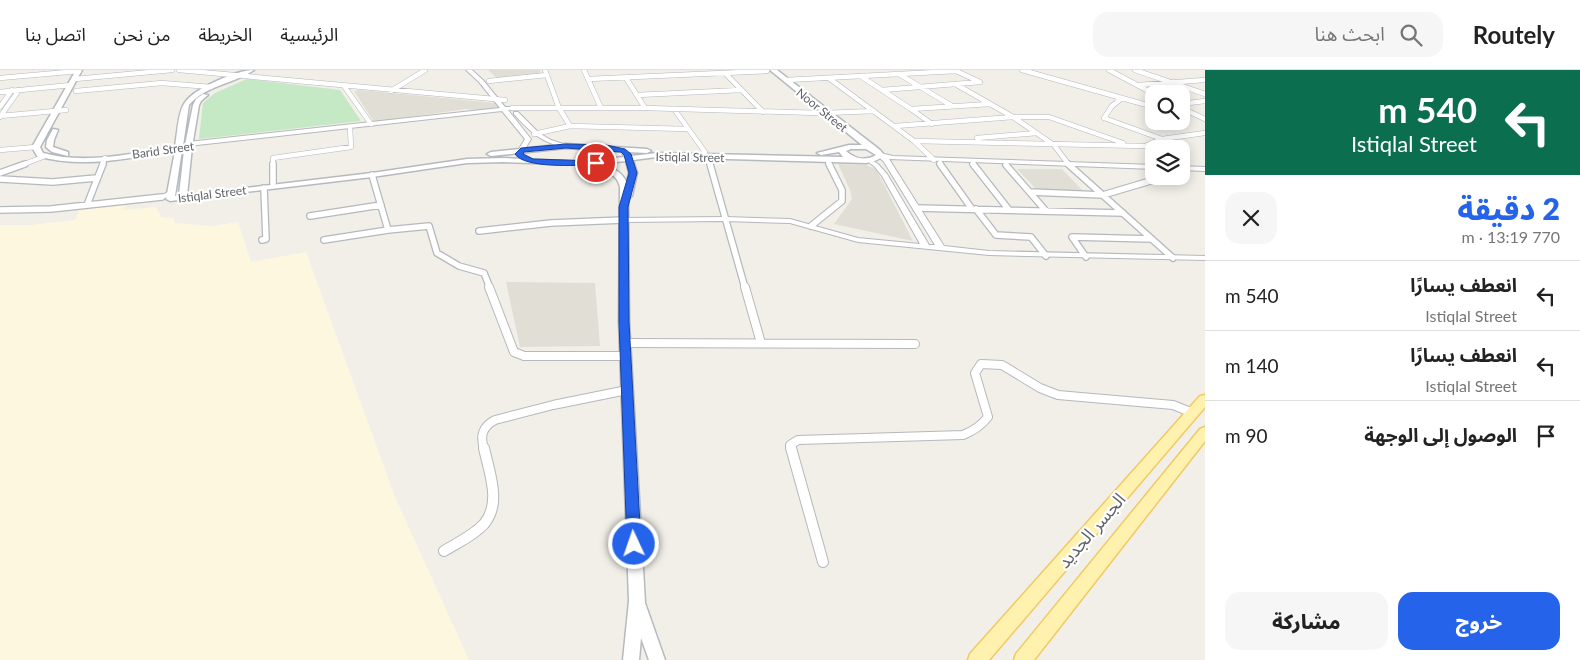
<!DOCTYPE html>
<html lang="ar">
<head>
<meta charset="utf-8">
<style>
	body { margin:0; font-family:Lato,"Noto Sans Arabic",sans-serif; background:#f6f6f6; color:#222; direction:rtl; height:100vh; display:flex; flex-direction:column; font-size:19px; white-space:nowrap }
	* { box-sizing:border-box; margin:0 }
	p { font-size:16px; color:#767676 }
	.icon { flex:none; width:28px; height:28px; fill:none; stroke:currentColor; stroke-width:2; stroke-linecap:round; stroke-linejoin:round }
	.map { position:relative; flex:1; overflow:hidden; direction:ltr }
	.drawer { display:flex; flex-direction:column; background:#fff; width:375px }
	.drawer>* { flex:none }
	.hud { background:#0b6e4f; color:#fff; overflow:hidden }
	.buttons { position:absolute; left:1145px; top:15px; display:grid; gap:10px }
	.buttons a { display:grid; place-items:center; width:45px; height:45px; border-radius:10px; background:#fff; box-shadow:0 2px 12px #0003; font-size:25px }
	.pin { position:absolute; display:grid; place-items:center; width:42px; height:42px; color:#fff; margin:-21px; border:2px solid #fff; border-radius:50%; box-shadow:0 1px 5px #0007 }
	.me { position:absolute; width:55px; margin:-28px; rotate:357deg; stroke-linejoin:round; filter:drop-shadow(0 0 4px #0008) }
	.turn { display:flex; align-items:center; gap:18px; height:105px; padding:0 20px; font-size:22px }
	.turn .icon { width:65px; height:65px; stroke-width:2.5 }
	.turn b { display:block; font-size:35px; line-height:42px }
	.round { display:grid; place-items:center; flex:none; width:52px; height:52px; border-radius:15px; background:#f6f6f6 }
	.head { display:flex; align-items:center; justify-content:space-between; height:85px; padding:0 20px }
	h1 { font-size:30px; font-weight:800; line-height:38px; color:#2563eb }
	.primary-button { display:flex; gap:10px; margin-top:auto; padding:10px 20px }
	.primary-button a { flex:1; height:58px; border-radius:15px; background:#2563eb; color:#fff; font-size:20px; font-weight:800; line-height:58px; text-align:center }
	.primary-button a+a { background:#f6f6f6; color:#222 }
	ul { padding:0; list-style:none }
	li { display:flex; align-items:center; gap:15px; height:70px; padding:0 20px; border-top:1px solid #e0e0e0 }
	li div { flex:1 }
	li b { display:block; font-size:19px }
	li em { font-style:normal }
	header { display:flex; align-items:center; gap:30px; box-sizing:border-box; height:70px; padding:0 25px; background:#fff; border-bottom:1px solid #e0e0e0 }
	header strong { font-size:24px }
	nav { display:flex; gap:28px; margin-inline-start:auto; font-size:18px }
	.search { width:350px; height:45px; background:#f6f6f6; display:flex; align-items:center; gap:12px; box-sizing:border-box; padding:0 18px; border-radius:15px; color:#767676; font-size:19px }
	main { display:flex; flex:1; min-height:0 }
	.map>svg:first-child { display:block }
</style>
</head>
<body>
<header>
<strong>Routely</strong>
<div class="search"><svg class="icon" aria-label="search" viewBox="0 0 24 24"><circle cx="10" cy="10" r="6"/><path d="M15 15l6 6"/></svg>ابحث هنا</div>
<nav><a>الرئيسية</a><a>الخريطة</a><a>من نحن</a><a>اتصل بنا</a></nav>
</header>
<main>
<section class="drawer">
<div class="hud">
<div class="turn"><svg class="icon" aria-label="left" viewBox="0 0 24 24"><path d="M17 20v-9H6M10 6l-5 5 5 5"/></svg><div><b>540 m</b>Istiqlal Street</div></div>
</div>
<div class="head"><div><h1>2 دقيقة</h1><p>770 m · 13:19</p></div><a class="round"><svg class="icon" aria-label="close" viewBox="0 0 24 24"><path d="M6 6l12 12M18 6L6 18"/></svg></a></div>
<ul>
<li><svg class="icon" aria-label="left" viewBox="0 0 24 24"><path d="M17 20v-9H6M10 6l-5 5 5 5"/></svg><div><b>انعطف يسارًا</b><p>Istiqlal Street</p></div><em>540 m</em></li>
<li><svg class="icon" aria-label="left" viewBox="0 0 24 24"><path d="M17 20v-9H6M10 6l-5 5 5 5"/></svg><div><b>انعطف يسارًا</b><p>Istiqlal Street</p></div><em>140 m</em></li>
<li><svg class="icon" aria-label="arrive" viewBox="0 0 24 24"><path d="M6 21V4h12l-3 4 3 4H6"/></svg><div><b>الوصول إلى الوجهة</b></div><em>90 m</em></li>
</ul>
<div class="primary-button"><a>خروج</a><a>مشاركة</a></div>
</section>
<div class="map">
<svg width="1205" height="590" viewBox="0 0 1205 590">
	<rect width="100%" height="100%" fill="#f1efe8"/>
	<!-- commercial -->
	<path fill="#fef7e0" d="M125,135L124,140L156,137L161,147L174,148V153L212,156L238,152L251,192L306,182L395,427L469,590H0V155H31L75,150L80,140Z"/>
	<!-- education -->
	<path fill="#e1ded6" d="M488,0H540L541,4L497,8Z
		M360,20L495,33L499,38L477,40L466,39L374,52L354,21Z
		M838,94L866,95L876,99L913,171L834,154L852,129L850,120Z
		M1017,99H1062L1085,123L1038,121Z
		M506,212L595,213L600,276L520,277Z"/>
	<!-- green -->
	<path fill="#c5e8c5" d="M247,9L340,20L361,51L199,69L203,33L215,23Z"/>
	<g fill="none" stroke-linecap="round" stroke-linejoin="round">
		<!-- minor-far3 casing -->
		<g stroke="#b5b8bc" stroke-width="5.5">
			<path id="minor-far3" d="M179,0L505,30
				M545,0L559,38L570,56
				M584,0L601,38
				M1022,0L1154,37
				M1109,0L1154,24
				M1135,0L1205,24
				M725,3L763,42
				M899,4L952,36
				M862,7L911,39L990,34
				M0,8L79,1
				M626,8L645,38
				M75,9L172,0
				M588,9L767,1
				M830,9L914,71L934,90
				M786,10L956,1
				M489,11L547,5
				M957,15L1013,47L1054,75L1069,95
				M1139,15L1205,10
				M344,16L371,54
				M882,20L980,12L954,0
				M76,21L162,13L211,17
				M391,21L425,0
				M0,22L71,15
				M637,25L741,20
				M1122,28L1112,36L1104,48L1162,69
				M1181,34L1205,31
				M0,37L12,20
				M512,38H645L819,43
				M1181,38L1205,49
				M674,39L705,82
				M911,39L932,54
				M826,43L874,41
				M0,46L66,40
				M0,47L19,20
				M895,56L1013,47H1049L1123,73
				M534,64L570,56L688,59
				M977,68L1037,63
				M914,71L1145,76L1162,69L1205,63
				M1145,76L1154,82
				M0,80L36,77
				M708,87L710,95
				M827,89L830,95
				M940,93L941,95
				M22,95L45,86
				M102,95L105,88
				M273,95V88L351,77L350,57"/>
		</g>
		<!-- minor-far2 casing -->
		<g stroke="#b5b8bc" stroke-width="8">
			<path id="minor-far2" d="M273,94V113
				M710,94L745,218
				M940,94L972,139
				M973,94L1009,140
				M1068,94L1173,188
				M1006,95L1046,141
				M0,103L25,94
				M372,105L388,160L429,156L437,183L459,196L484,203L490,218
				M0,109L53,112L96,108
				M1030,122L1103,125L1167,106
				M87,135L103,94
				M916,138L1123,143
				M976,139L996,165L1031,167L1046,186
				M0,140L51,139L162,127
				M310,146L381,135
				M811,156L842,131V120L829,94
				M479,161L551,153L623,150
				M262,170L266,169L264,118
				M324,170L388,160
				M1086,187L1072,167L1152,169"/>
		</g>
		<!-- minor-far1 casing -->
		<g stroke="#b5b8bc" stroke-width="10">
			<path id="minor-far1" d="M489,217L514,282L524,286H625
				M745,217L761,273
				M625,273L915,274
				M484,379C480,366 482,357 495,350L553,335L627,320
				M791,379L790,375L798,370L963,365C973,361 981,356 988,347L975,303L981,294L1002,295L1040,318L1058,325L1173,335L1193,343"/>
		</g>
		<!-- minor casing -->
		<g stroke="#b5b8bc" stroke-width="12">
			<path id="minor" d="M791,378L823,492
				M444,481C457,473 473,466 484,454C502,433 489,402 484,378"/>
		</g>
		<!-- tertiary casing -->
		<g stroke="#b5b8bc" stroke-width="2">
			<path id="tertiary" d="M466,0H472L483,10L505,37H514V39L508,40L531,69L522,84L534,90V92L519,88L516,84L525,69L502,41L188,76L185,74L188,72L500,38L479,12Z
				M514,42H518L539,63L551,70L569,76L566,78C541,72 531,63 514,44Z
				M880,83L893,86L1154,95V99L889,89L944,176L989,181L1205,186V190L989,185L858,172L790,153L725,151L623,152L619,150L623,148L725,147L790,149L858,168L920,174L882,106L874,96L865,90L868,88L878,94L887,104L929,175H935L884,92L877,85Z
				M1181,96L1205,97V101L1181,100Z
				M168,122L175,124L162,129L158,127Z"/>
		</g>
		<!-- secondary casing -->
		<g stroke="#b6babf" stroke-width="3">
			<path id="secondary" d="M76,0H82L40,77L43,83C85,95 133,83 175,77C177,66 178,43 184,34C192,19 237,0 254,0C234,14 206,15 189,35L183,76L185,75L193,35L196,29L203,24L208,25L201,31L199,35L192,77L187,125L372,103L467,89L503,88L583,92L624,87L623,84L627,82L566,78L491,86L487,84L491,82L566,74L647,79L651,81L647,83L628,82L631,86L657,83L843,87L839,82L821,85L817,83L849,75H862L770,0H777L880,80L884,85C879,90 873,92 866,93L657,87L633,90L637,103L632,126L628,128L629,252L645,533L665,590H649L641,568L639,590H623L629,531L619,252L620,117C617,103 605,101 592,98V95L503,92L467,93L372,107L170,131L166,129L175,81C130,88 82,99 37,86L32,77ZM851,79H866L876,85C866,91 855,89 846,81ZM182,80H184L179,125L175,126ZM626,91L629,103L627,113C621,100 611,97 598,94Z
				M53,59L58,60L54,70L53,77L68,82V86L52,82L46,77L47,70Z"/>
		</g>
		<!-- primary casing -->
		<g stroke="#f2c960" stroke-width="3">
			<path id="primary" d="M1205,325V337L989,590H968L970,584L1200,326Z
				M1205,357V371L1034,590H1014L1016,584L1200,359Z"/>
		</g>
		<!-- minor-far3 -->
		<use href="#minor-far3" stroke="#fff" stroke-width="4.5"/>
		<!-- minor-far2 -->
		<use href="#minor-far2" stroke="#fff" stroke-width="5.5"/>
		<!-- minor-far1 -->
		<use href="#minor-far1" stroke="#fff" stroke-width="8"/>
		<!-- minor -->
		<use href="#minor" stroke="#fff" stroke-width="10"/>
		<!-- tertiary -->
		<use href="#tertiary" fill="#fff" fill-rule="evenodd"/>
		<!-- secondary -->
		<use href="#secondary" fill="#fff" fill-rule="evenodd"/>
		<!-- primary -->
		<use href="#primary" fill="#fff2af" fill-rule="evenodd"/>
	</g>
	<!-- route -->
	<path fill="#2563eb" stroke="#184099" d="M566,74L606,75L625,79L631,84L637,103L628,137L629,252L641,474L639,478L634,479L629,478L627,474L619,252V137L629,103L624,85L621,82L566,78L524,82L523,84L533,89L598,91L599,93L596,95C577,95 525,99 515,84L521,78Z"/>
	<g text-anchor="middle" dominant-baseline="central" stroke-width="4.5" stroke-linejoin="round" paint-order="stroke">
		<!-- far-street labels -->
		<g font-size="12" fill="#5f6368" stroke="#fff">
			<text transform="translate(822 40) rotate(39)">Noor Street</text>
			<text transform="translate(163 80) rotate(-8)">Barid Street</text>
			<text transform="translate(690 87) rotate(1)">Istiqlal Street</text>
			<text transform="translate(212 124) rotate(-7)">Istiqlal Street</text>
		</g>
		<!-- near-street labels -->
		<g font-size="18" fill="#5f6368" stroke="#fff">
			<text transform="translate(1091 460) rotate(-49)">الجسر الجديد</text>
		</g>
	</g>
</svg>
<div class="buttons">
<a><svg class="icon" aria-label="search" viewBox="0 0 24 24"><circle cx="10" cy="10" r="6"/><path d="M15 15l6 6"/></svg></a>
<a><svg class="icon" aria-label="layers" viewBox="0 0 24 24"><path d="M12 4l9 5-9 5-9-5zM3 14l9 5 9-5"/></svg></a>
</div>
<div class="pin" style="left:596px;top:93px;background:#d93025"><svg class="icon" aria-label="arrive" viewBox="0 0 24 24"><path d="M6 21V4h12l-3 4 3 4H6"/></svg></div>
<svg class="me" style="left:634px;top:474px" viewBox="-20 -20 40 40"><circle r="17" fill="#2563eb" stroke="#fff" stroke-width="3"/><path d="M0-11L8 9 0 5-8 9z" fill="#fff"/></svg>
</div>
</main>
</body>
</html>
